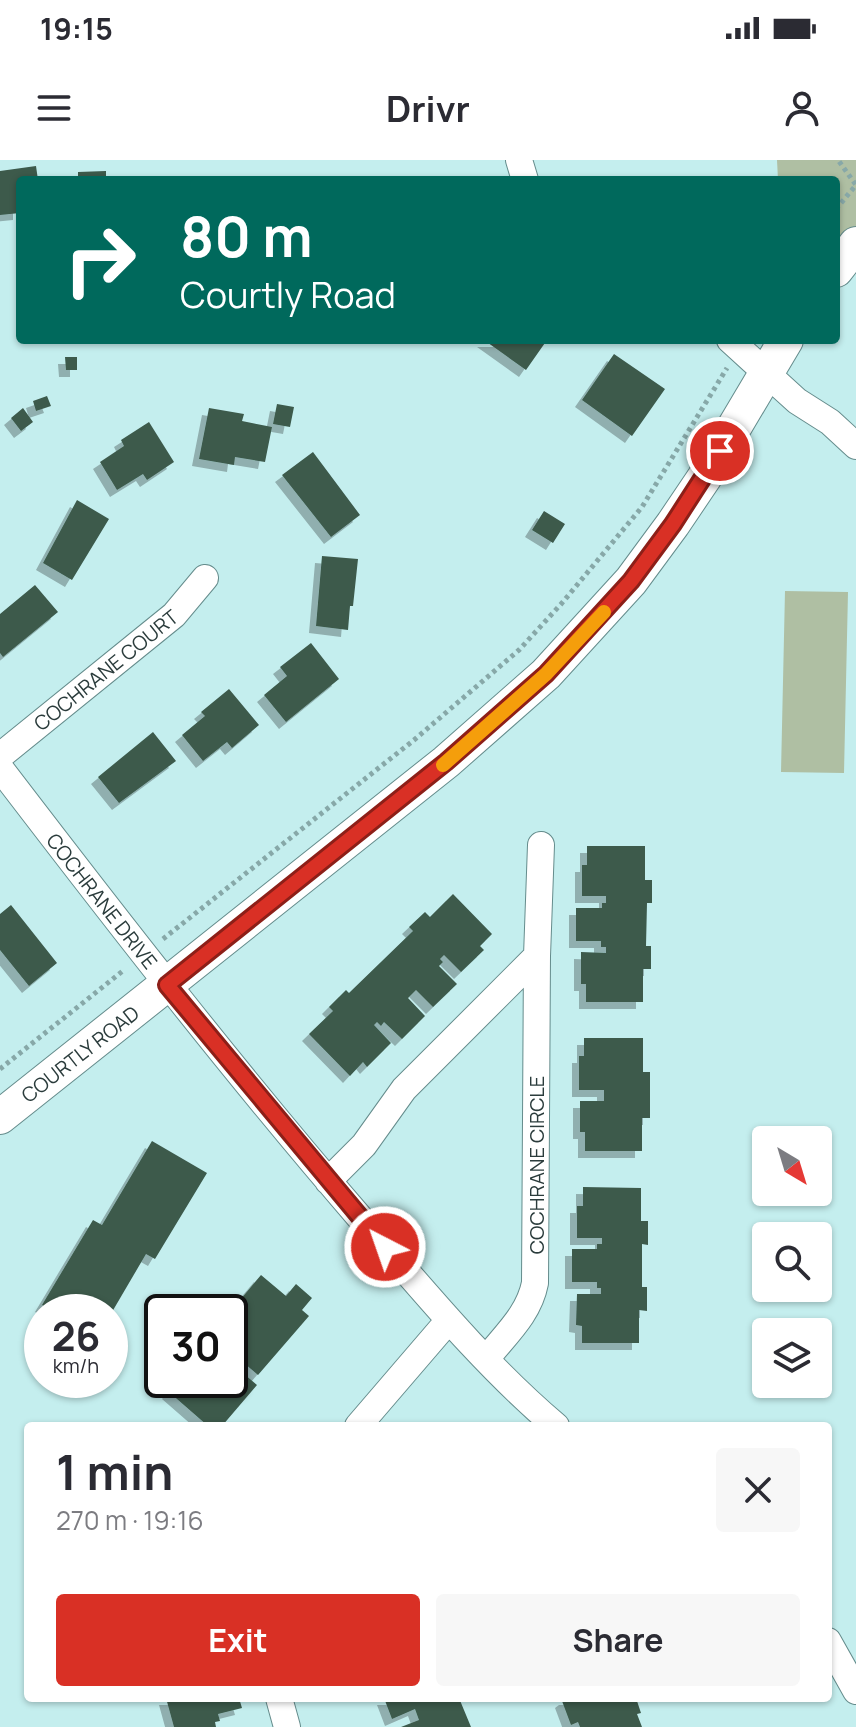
<!DOCTYPE html>
<html lang="en">
<head>
<meta charset="utf-8">
<style>
	body { margin:0; font-family:Manrope,sans-serif; background:#f7f7f7; color:#2b2b33; height:100vh; display:flex; flex-direction:column; font-size:30px; white-space:nowrap }
	* { box-sizing:border-box; margin:0 }
	p { font-size:26px; color:#7c7c81 }
	.icon { flex:none; width:44px; height:44px; fill:none; stroke:currentColor; stroke-width:2; stroke-linecap:round; stroke-linejoin:round }
	.map { position:relative; flex:1; overflow:hidden }
	.panel { position:absolute; left:24px; top:1262px; width:808px; height:280px; display:flex; flex-direction:column; background:#fff; border-radius:8px; box-shadow:0 2px 6px #0004 }
	.panel>* { flex:none }
	.top-card { position:absolute; left:16px; top:16px; width:824px; height:168px; border-radius:8px; box-shadow:0 2px 6px #0004; background:#00695c; color:#fff; overflow:hidden }
	.needle { width:52px; rotate:142deg }
	.tools { position:absolute; left:752px; top:966px; display:grid; gap:16px }
	.tools a { display:grid; place-items:center; width:80px; height:80px; border-radius:8px; background:#fff; box-shadow:0 2px 6px #0004; font-size:40px }
	.speed { position:absolute; left:24px; top:1134px; display:flex; gap:16px; font-size:40px; font-weight:700; text-align:center }
	.speed>* { display:grid; place-content:center; width:104px; height:104px; border-radius:50%; background:#fff; box-shadow:0 2px 6px #0004; line-height:1 }
	.speed small { font-size:20px; font-weight:400 }
	.speed .limit { border:4px solid #111; border-radius:12px; background:#fff; color:#111 }
	.pin { position:absolute; display:grid; place-items:center; width:68px; height:68px; color:#fff; margin:-34px; border:4px solid #fff; border-radius:50%; box-shadow:0 2px 8px #0007 }
	.me { position:absolute; width:88px; margin:-44px; rotate:319deg; stroke-linejoin:round; filter:drop-shadow(0 0 6px #0008) }
	.turn { display:flex; align-items:center; gap:28px; height:168px; padding:0 32px; font-size:36px }
	.turn .icon { width:104px; height:104px; stroke-width:2.5 }
	.turn b { display:block; font-size:56px; line-height:68px }
	.round { display:grid; place-items:center; flex:none; width:84px; height:84px; border-radius:8px; background:#f7f7f7 }
	.headline { display:flex; align-items:center; justify-content:space-between; height:136px; padding:0 32px }
	h1 { font-size:48px; font-weight:700; line-height:60px }
	.action { display:flex; gap:16px; margin-top:auto; padding:16px 32px }
	.action a { flex:1; height:92px; border-radius:8px; background:#d93025; color:#fff; font-size:32px; font-weight:700; line-height:92px; text-align:center }
	.action a+a { background:#f7f7f7; color:#2b2b33 }
	.status { display:flex; justify-content:space-between; align-items:center; height:56px; padding:0 40px; background:#fff; direction:ltr }
	.status svg { height:22px; fill:currentColor }
	header { display:flex; justify-content:space-between; align-items:center; height:104px; padding:0 32px; background:#fff; font-size:36px; font-weight:700 }
	.map>svg:first-child { display:block }
</style>
</head>
<body>
<div class="status"><b>19:15</b><svg viewBox="0 0 49 12"><path d="M0 12V9h3v3zM5 12V6h3v6zM10 12V3h3v9zM15 12V0h3v12zM26 1h20v11H26zM47 4h2v5h-2z"/></svg></div>
<header><svg class="icon" aria-label="menu" viewBox="0 0 24 24"><path d="M4 6h16M4 12h16M4 18h16"/></svg>Drivr<svg class="icon" aria-label="person" viewBox="0 0 24 24"><circle cx="12" cy="8" r="4"/><path d="M4 21q1-7 8-7t8 7"/></svg></header>
<div class="map">
<svg width="856" height="1567" viewBox="0 0 856 1567">
	<defs>
		<filter id="shadow"><feDropShadow dx="-7" dy="7" stdDeviation="0" flood-color="#0004"/></filter>
	</defs>
	<rect width="100%" height="100%" fill="#c4eeee"/>
	<!-- green -->
	<path fill="#afbfa3" d="M777,0H856V84L836,110V20H778Z
		M785,431L848,432L844,613L781,612Z"/>
	<!-- building -->
	<path fill="#3c5a4c" filter="url(#shadow)" d="M36,6L38,20H20V53L0,55V11Z
		M106,11V20H78V12Z
		M484,180H547L526,210Z
		M614,194L665,229L632,276L582,240Z
		M65,197H77V210H66Z
		M47,236L51,246L36,251L33,241Z
		M277,244L294,247L290,267L273,264Z
		M23,248L33,262L21,271L11,258Z
		M209,248L244,254L242,261L272,267L265,302L235,297L234,305L199,299Z
		M149,262L174,302L147,320L143,314L117,330L100,302L124,286L121,280Z
		M313,292L360,355L331,377L282,315Z
		M77,340L109,359L72,420L43,403Z
		M544,351L565,364L553,383L532,370Z
		M322,396L358,399L353,446H350L348,470L316,466Z
		M35,425L58,452L3,497L0,493V454Z
		M311,483L339,519L286,562L264,535L287,516L280,507Z
		M229,529L259,565L232,588L227,582L203,601L182,575L205,556L201,552Z
		M153,572L176,601L119,643L98,617Z
		M587,686H645V720H652V743H647L646,786H651V809H643V842H586V824H581V792L606,793V787H601V781H576V748H602V743H606V736H582V705H587Z
		M453,734L492,774L480,786L484,790L461,812L444,795L440,799L443,802L439,806L457,824L433,847L416,830L408,838L425,856L402,879L384,862L381,866L377,862L374,865L391,883L367,907L363,902L350,916L309,874L333,851L329,847L346,830L349,833L413,771L409,767L425,752L430,757Z
		M11,745L57,803L29,826L0,790V754Z
		M584,878H643V912H650V958H642V991H585V972H580V941H604V930H579V896H584Z
		M152,981L207,1013L155,1099L146,1094L112,1152H55L42,1145L93,1060L102,1065Z
		M583,1027L641,1028V1061H648V1085L642,1084V1127H647V1151L639,1150V1183H582V1166L576,1165L577,1134H601V1128H597V1122H572V1089H597V1084H602V1078H577V1046H583Z
		M261,1115L286,1136L296,1124L312,1138L302,1150L309,1156L258,1215L230,1191V1152Z
		M230,1202L257,1225L222,1266H208L169,1232L179,1220H230Z
		M166,1538H239L242,1548L218,1554L220,1561L215,1562L216,1567H174Z
		M384,1538H459L471,1567H401L419,1560L415,1549L392,1559Z
		M566,1538H636L641,1553L637,1554L642,1567H580L578,1562L571,1565L562,1541Z"/>
	<g fill="none" stroke-linecap="round" stroke-linejoin="round">
		<!-- minor casing -->
		<g stroke="#658c8c" stroke-width="28">
			<path id="minor" d="M519,0L525,20
				M730,180L797,241L830,262L856,286
				M0,596L174,455L205,418
				M0,608C117,761 235,913 361,1059C423,1130 484,1205 556,1266
				M328,1021L364,985L404,929L537,796
				M487,1198C506,1174 529,1154 535,1123L537,796L541,685
				M358,1266L449,1160
				M828,1481L856,1531
				M279,1538L287,1567"/>
		</g>
		<!-- tertiary casing -->
		<g stroke="#658c8c" stroke-width="36">
			<path id="tertiary" d="M836,110L856,84
				M0,957L446,602L546,514L631,421L673,364L704,318L786,180"/>
		</g>
		<!-- path -->
		<path stroke="#87a8a8" stroke-width="5" stroke-dasharray="4 4" stroke-linecap="butt" d="M836,49L856,25L838,0
			M163,779L414,580L519,490L562,443L642,347L727,208
			M0,909L124,810"/>
		<!-- minor -->
		<use href="#minor" stroke="#fff" stroke-width="26"/>
		<!-- tertiary -->
		<use href="#tertiary" stroke="#fff" stroke-width="34"/>
	</g>
	<g fill="none" stroke-linecap="round" stroke-linejoin="round">
		<!-- route casing -->
		<g stroke="#8d1f18" stroke-width="20">
			<path id="route" d="M385,1087L167,825L446,602L546,514L631,421L673,364L720,291"/>
		</g>
		<!-- route -->
		<use href="#route" stroke="#d93025" stroke-width="14"/>
		<!-- slow -->
		<path stroke="#f59e0b" stroke-width="14" d="M443,605L546,514L604,452"/>
	</g>
	<g text-anchor="middle" dominant-baseline="central" stroke-width="8" stroke-linejoin="round" paint-order="stroke">
		<!-- street labels -->
		<g font-size="20" fill="#2b3c3c" stroke="#fff">
			<text transform="translate(106 510) rotate(-39)">COCHRANE COURT</text>
			<text transform="translate(102 741) rotate(52)">COCHRANE DRIVE</text>
			<text transform="translate(80 894) rotate(-38)">COURTLY ROAD</text>
			<text transform="translate(536 1005) rotate(-90)">COCHRANE CIRCLE</text>
		</g>
	</g>
</svg>
<div class="tools">
<a><svg class="needle" viewBox="-14 -14 28 28"><path d="M0-13l5 13h-10z" fill="#e53935"/><path d="M0 13l5-13h-10z" fill="#7c7c81"/></svg></a>
<a><svg class="icon" aria-label="search" viewBox="0 0 24 24"><circle cx="10" cy="10" r="6"/><path d="M15 15l6 6"/></svg></a>
<a><svg class="icon" aria-label="layers" viewBox="0 0 24 24"><path d="M12 4l9 5-9 5-9-5zM3 14l9 5 9-5"/></svg></a>
</div>
<div class="speed"><div>26<small>km/h</small></div><div class="limit">30</div></div>
<div class="pin" style="left:720px;top:291px;background:#d93025"><svg class="icon" aria-label="arrive" viewBox="0 0 24 24"><path d="M6 21V4h12l-3 4 3 4H6"/></svg></div>
<svg class="me" style="left:385px;top:1087px" viewBox="-20 -20 40 40"><circle r="17" fill="#d93025" stroke="#fff" stroke-width="3"/><path d="M0-11L8 9 0 5-8 9z" fill="#fff"/></svg>
<div class="top-card">
<div class="turn"><svg class="icon" aria-label="right" viewBox="0 0 24 24"><path d="M7 20v-9h11M14 6l5 5-5 5"/></svg><div><b>80 m</b>Courtly Road</div></div>
</div>
<section class="panel">
<div class="headline"><div><h1>1 min</h1><p>270 m · 19:16</p></div><a class="round"><svg class="icon" aria-label="close" viewBox="0 0 24 24"><path d="M6 6l12 12M18 6L6 18"/></svg></a></div>
<div class="action"><a>Exit</a><a>Share</a></div>
</section>
</div>
</body>
</html>
